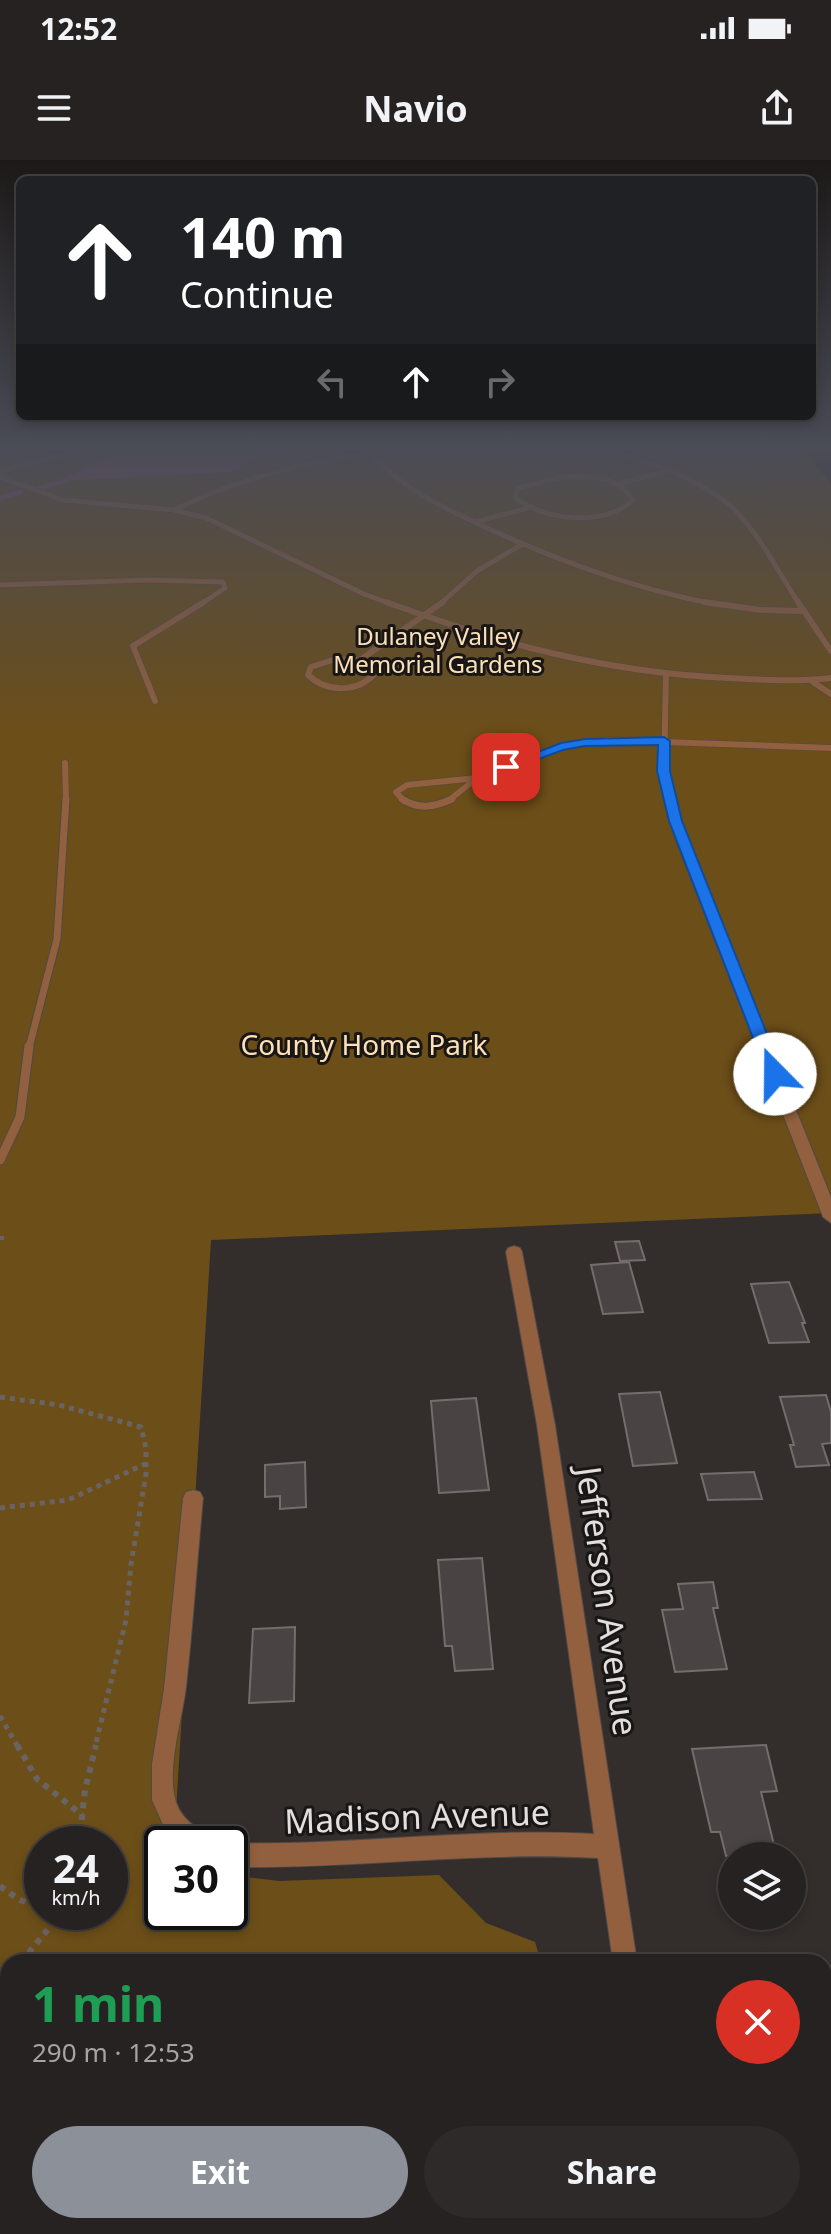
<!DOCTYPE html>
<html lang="en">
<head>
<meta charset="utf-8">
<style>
	body { margin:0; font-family:"Noto Sans",sans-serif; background:#2e2a2a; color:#f1f3f6; height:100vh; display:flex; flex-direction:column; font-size:30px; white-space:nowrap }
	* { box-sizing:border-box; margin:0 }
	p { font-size:26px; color:#a4a4a5 }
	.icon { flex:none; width:44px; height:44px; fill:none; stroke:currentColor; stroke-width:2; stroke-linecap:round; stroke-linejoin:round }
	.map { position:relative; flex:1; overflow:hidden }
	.details { position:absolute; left:0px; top:1794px; width:832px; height:280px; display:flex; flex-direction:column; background:#262221; border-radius:24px 24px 0 0; box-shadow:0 4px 12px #0003,0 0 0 2px #423f3f }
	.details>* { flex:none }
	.top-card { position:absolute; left:16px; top:16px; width:800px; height:244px; border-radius:12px; box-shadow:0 4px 12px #0003,0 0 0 2px #423f3f; background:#202124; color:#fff; overflow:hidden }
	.buttons { position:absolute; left:718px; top:1682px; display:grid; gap:16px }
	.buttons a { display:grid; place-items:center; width:88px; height:88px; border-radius:50%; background:#262221; box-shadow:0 4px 12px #0003,0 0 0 2px #423f3f; font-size:40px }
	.speed { position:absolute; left:24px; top:1666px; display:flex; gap:16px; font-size:40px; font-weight:700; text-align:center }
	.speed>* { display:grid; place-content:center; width:104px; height:104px; border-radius:50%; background:#262221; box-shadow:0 4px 12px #0003,0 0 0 2px #423f3f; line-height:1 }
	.speed small { font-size:20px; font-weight:400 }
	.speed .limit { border:4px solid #111; border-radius:12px; background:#fff; color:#111 }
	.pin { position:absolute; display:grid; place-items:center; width:68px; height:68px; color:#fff; margin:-34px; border-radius:16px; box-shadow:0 4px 12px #0006 }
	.me { position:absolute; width:88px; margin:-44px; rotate:338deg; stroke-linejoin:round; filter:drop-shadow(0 0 6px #0008) }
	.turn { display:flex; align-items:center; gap:28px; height:168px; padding:0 32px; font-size:36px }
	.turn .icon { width:104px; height:104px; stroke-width:2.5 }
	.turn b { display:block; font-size:56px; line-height:68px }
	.lanes { display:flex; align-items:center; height:76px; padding:0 32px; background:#0003; justify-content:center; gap:40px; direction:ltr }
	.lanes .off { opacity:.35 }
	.round { display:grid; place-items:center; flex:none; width:84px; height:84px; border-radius:42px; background:#2e2a2a }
	.headline { display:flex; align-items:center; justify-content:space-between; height:136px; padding:0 32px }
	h1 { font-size:48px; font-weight:700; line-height:60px; color:#1e9e55 }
	.primary-button { display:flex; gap:16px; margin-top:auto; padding:16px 32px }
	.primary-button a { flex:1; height:92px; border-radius:48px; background:#8c9099; color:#fff; font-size:32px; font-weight:700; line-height:92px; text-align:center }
	.primary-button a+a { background:#2e2a2a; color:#f1f3f6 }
	.status { display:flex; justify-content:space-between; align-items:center; height:56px; padding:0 40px; background:#262221; direction:ltr }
	.status svg { height:22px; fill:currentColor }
	header { display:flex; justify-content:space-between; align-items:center; height:104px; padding:0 32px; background:#262221; font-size:36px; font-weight:700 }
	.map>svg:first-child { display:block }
</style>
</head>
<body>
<div class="status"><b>12:52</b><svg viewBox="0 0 49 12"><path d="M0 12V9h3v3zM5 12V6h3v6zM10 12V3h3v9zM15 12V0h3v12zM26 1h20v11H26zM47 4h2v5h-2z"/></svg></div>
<header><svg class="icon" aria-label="menu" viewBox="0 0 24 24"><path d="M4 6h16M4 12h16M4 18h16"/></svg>Navio<svg class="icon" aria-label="share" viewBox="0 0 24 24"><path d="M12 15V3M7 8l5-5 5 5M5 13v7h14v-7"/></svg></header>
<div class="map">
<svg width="831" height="2074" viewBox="0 0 831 2074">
	<rect width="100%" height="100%" fill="#332d2c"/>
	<!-- green -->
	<path fill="#6c4e18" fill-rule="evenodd" d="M0,286H800L831,324V1053L211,1080L174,1684H162V1752H230V1715L279,1721L439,1715L486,1763L535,1782L541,1802H8V2066H485L497,2074H0ZM42,1684H110V1752H42Z"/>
	<!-- water -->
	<path fill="#9f4e7c" d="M129,286H252L261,292V297L231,312L60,321Z"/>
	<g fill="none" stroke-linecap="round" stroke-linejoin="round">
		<!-- stream -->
		<path stroke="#9f4e7c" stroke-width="4" d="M36,329L68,320
			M0,338L21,332"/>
	</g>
	<!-- building -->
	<path fill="#4a4344" stroke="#746c6d" stroke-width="2" d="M639,1081L645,1100L620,1101L615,1082Z
		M629,1102L643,1152L603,1154L591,1105Z
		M789,1122L805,1163H802L809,1182L769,1183L751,1124Z
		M660,1232L677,1303L633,1306L619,1234Z
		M826,1235L831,1252V1283L822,1284L829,1305L796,1307L790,1285H794L780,1237Z
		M476,1238L489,1330L439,1333L431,1241Z
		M305,1302L306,1347L280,1349V1336L265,1337V1305Z
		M754,1312L762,1339L708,1340L701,1314Z
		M482,1398L493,1509L455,1511L452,1486H445L438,1400Z
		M713,1422L718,1448H713L727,1509L675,1512L662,1450L683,1449L678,1424Z
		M295,1467L294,1541L249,1543L253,1469Z
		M766,1585L777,1631L761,1632L776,1693L726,1696L720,1672H711L692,1589Z"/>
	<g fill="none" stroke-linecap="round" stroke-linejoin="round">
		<!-- lane-far3 casing -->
		<g stroke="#4f4948" stroke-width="6">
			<path id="lane-far3" d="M366,286C397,328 441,346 487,368C561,402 635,429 715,444
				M596,286C640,300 684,312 722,339C752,360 779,413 799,444
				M0,293L35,286
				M0,311L96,286
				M0,317L63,340L174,350L206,358L364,434L391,444
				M562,317C588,316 619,315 633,340C605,367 543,361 515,337L518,328Z
				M617,324L671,310
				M174,350C237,319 301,303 370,293
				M475,362L528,348
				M0,425L148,420L223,422L225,428L201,444
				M440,444L477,411L521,385"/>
		</g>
		<!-- lane-far2 casing -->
		<g stroke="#4f4948" stroke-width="7">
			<path id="lane-far2" d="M386,442C501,484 604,512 727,518C762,520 796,522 831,518
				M704,442L761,450L804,451
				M798,442L831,491
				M336,499L360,500L375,508L376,512C359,533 327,533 308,515L311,507Z
				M360,500L443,442
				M666,515L664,611L672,641
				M813,522L831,534
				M155,541L133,486L204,442
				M65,603L66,641
				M477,618L561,587L609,580L831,588
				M404,641L396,632L407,625L477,618
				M448,641L477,618"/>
		</g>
		<!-- lane-far1 casing -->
		<g stroke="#4f4948" stroke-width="9">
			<path id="lane-far1" d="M402,639C419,650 434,647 452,639
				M671,639L681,678
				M29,888L57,779L66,639"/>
		</g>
		<!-- lane casing -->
		<g stroke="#4f4948" stroke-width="11">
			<path id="lane" d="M0,1000L20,957L29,886"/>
		</g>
		<!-- street casing -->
		<g stroke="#4f4948" stroke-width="2">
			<path id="street" d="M681,674L687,678L831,1037V1063L823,1057L675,678Z
				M514,1086L520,1088L522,1092L555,1265L637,1802H613L598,1698C475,1691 353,1709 230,1707V1684H228L230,1683C352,1686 473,1667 594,1674L537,1265L506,1092L508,1088Z
				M193,1330L200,1332L203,1338C197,1401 193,1464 186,1527C182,1561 166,1609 176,1642C183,1664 201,1666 209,1684H178L168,1676L152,1640V1604L164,1529L183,1338L186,1332Z
				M653,2066H681L682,2074H654Z"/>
		</g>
		<!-- secondary casing -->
		<g stroke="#4f4948" stroke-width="2">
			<path id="secondary" d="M812,286L831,289V294L812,288Z"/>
		</g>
		<!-- path-far2 -->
		<path stroke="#696463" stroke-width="4" stroke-dasharray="4 4" stroke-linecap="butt" d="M0,1078H4"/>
		<!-- path-far1 -->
		<path stroke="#696463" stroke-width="5" stroke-dasharray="5 5" stroke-linecap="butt" d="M0,1237L59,1245L141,1267L146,1288V1314L131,1404L126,1460L95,1587
			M0,1348L68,1340L145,1304
			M0,1556L18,1587"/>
		<!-- path -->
		<path stroke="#696463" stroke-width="6" stroke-dasharray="6 6" stroke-linecap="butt" d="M17,1585L37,1619L82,1655
			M79,1684L85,1630L96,1585
			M0,1726L18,1739L42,1749
			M50,1752L59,1756L62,1752
			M21,1802L59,1756
			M0,1828L8,1818
			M0,2009L8,2024
			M31,2066L35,2074"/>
		<!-- lane-far3 -->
		<use href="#lane-far3" stroke="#92603e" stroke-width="5"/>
		<!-- lane-far2 -->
		<use href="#lane-far2" stroke="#92603e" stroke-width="6"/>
		<!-- lane-far1 -->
		<use href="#lane-far1" stroke="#92603e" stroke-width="7"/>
		<!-- lane -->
		<use href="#lane" stroke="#92603e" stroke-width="9"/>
		<!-- street -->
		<use href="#street" fill="#92603e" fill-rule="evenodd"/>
		<!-- secondary -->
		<use href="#secondary" fill="#c97b40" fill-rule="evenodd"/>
	</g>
	<!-- sky -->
	<linearGradient id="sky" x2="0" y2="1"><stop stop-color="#1c1918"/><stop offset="0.5" stop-color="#4a4c56"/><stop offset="1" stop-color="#4a4c56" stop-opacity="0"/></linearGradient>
	<rect width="831" height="577" fill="url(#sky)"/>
	<!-- route -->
	<path fill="#1a73e8" stroke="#114b97" stroke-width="2" d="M664,577L670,581V611L682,661L783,914L781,917L775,919L767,914L669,661L657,611L658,585L585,586L563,590L506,611L500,607L561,583L585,579Z"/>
	<g text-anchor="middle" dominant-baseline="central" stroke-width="6" stroke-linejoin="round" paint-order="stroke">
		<!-- far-park labels -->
		<g font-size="24" fill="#fbe0b8" stroke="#191616">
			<text x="438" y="475">Dulaney Valley<tspan x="438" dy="28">Memorial Gardens</tspan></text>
		</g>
		<!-- park labels -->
		<g font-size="28" fill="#fbe0b8" stroke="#191616">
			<text x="364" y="884">County Home Park</text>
		</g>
		<!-- near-street labels -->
		<g font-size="34" fill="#e3dfde" stroke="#191616">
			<text transform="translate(608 1441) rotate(82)">Jefferson Avenue</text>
			<text transform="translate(417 1656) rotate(-2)">Madison Avenue</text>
		</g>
	</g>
</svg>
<div class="buttons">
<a><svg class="icon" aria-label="layers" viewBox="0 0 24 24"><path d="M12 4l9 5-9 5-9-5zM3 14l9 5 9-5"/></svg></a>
</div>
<div class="speed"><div>24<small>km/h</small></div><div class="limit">30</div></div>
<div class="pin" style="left:506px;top:607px;background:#d93025"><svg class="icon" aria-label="arrive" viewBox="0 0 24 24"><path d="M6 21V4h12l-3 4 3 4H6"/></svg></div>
<svg class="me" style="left:775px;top:914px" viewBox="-20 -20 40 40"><circle r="19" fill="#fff"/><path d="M0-13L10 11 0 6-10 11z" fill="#1a73e8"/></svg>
<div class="top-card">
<div class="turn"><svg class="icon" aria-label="ahead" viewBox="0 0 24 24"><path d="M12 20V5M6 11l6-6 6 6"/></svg><div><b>140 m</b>Continue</div></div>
<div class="lanes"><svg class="icon off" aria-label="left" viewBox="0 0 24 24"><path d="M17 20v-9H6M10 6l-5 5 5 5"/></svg><svg class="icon" aria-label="ahead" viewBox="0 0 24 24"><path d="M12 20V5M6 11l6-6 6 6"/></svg><svg class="icon off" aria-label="right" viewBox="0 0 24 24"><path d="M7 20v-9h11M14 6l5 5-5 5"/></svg></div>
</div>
<section class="details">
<div class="headline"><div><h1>1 min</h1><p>290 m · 12:53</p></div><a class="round" style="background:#d93025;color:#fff"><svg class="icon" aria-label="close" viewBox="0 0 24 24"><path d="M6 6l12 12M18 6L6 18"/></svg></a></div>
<div class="primary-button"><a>Exit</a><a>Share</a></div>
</section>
</div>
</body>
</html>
